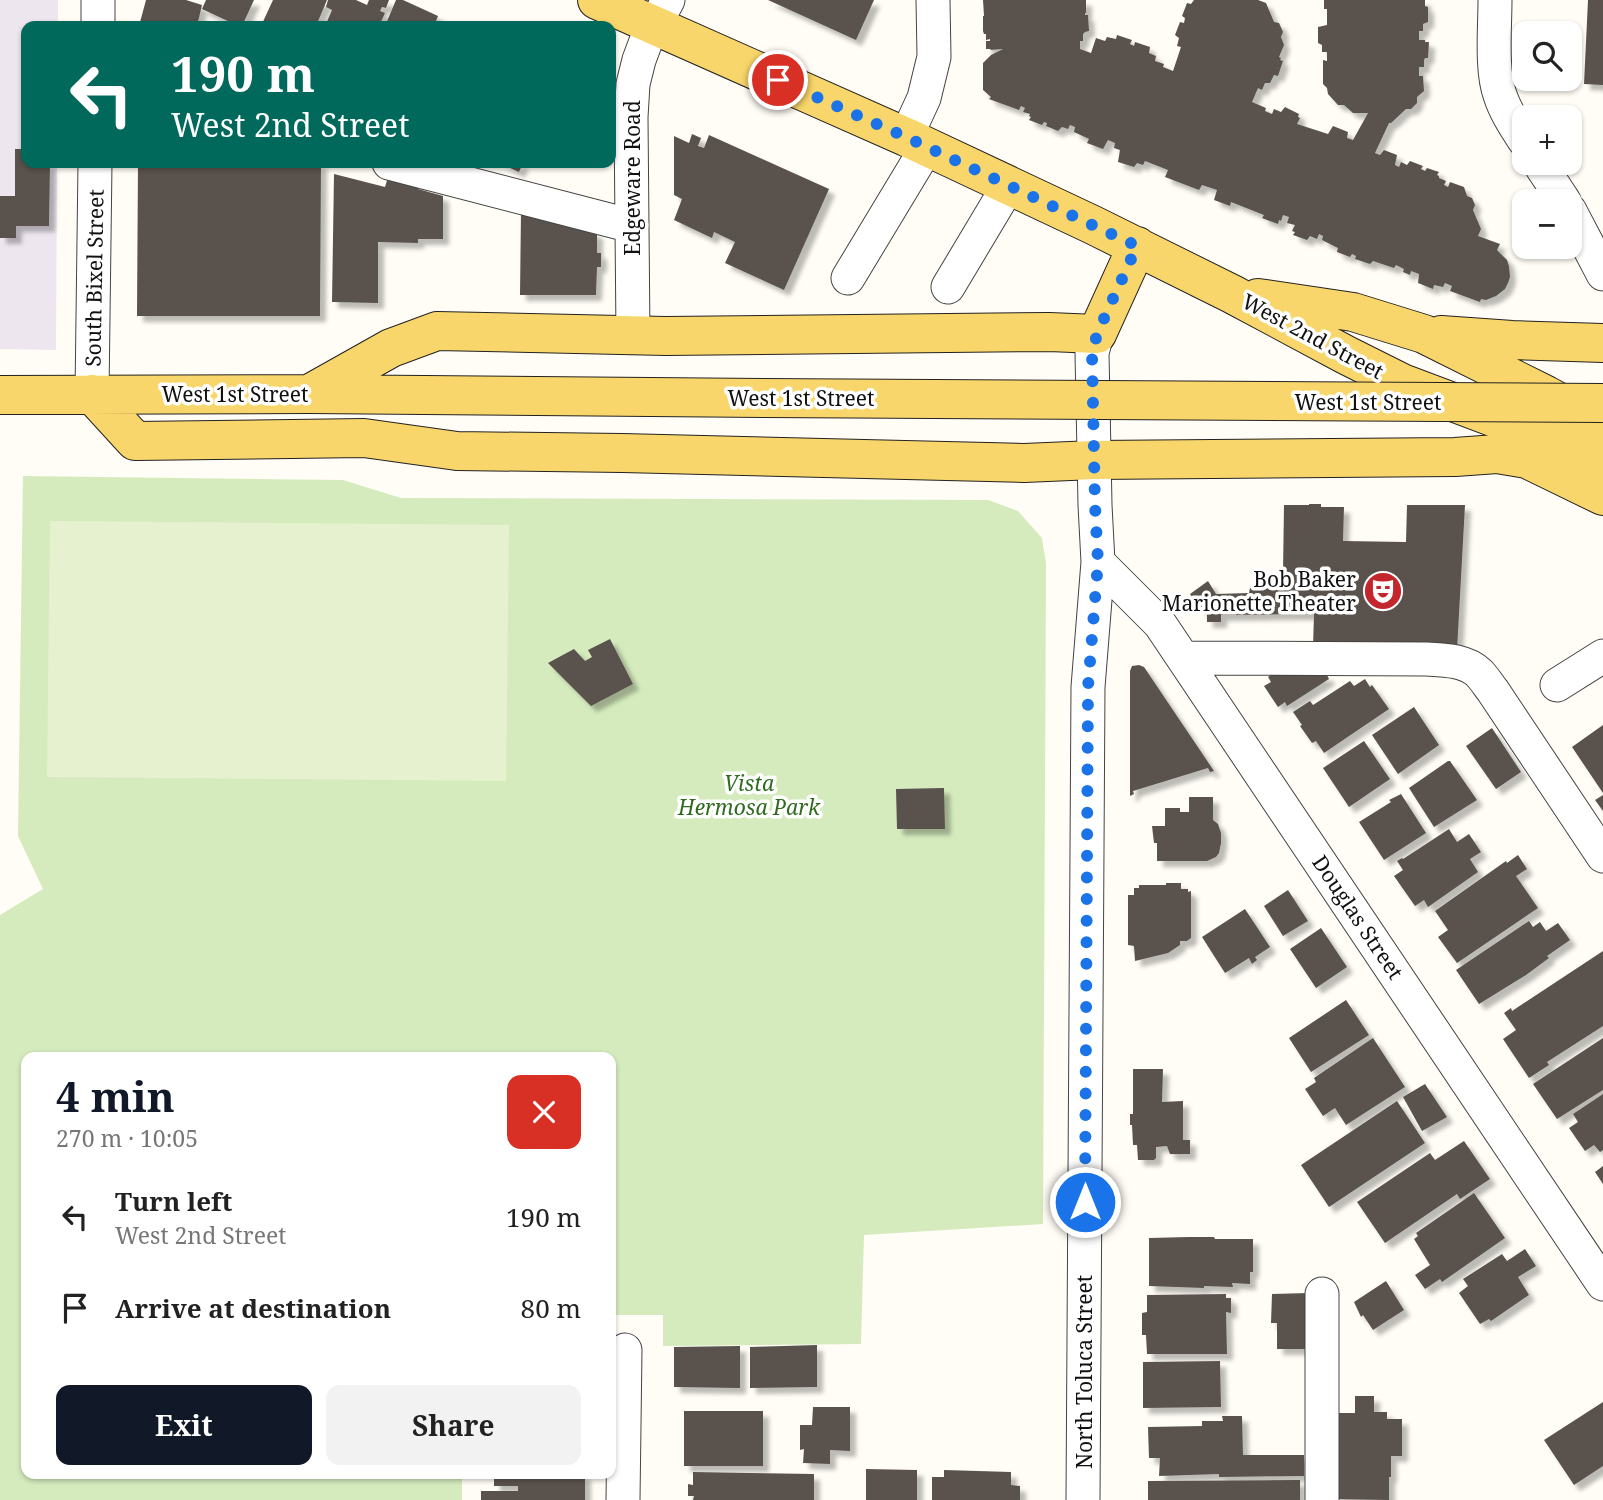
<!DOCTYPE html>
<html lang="en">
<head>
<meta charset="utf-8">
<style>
	body { margin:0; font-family:"Noto Serif",serif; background:#f2f2f2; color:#222; height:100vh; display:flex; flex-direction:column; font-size:26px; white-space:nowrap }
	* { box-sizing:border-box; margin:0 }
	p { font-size:23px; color:#767676 }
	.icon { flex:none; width:38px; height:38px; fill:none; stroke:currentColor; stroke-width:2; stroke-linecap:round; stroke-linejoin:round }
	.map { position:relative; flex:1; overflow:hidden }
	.sheet { position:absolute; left:21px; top:1052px; width:595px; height:427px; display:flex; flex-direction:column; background:#fff; border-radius:14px; box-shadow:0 2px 5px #0004 }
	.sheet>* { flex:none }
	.banner { position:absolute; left:21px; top:21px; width:595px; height:147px; border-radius:14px; box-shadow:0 2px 5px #0004; background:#00695c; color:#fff; overflow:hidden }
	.controls { position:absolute; left:1512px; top:21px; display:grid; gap:14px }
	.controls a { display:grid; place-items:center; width:70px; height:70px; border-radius:14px; background:#fff; box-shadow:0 2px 5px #0004; font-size:35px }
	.pin { position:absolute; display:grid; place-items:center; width:60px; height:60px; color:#fff; margin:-30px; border:4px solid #fff; border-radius:50%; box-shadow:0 2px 7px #0007 }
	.me { position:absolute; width:77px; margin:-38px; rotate:0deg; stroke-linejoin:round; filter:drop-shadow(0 0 5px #0008) }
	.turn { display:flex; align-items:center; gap:24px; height:147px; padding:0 35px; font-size:32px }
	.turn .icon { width:91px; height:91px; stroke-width:2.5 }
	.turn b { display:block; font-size:49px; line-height:60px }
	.round { display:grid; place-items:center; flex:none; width:74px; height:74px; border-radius:14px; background:#f2f2f2 }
	.overview { display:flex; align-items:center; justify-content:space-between; height:119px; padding:0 35px }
	h1 { font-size:42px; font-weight:700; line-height:52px; color:#111827 }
	.primary-button { display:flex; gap:14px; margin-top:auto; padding:14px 35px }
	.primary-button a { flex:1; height:80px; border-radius:14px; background:#111827; color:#fff; font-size:28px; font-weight:700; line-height:80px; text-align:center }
	.primary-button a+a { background:#f2f2f2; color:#222 }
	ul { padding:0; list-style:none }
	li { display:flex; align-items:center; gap:21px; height:91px; padding:0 35px }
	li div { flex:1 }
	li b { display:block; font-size:26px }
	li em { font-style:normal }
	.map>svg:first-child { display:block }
</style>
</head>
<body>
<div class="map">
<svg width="1603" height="1500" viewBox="0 0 1603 1500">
	<defs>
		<filter id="shadow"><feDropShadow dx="6" dy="6" stdDeviation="2" flood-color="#0004"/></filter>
	</defs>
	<rect width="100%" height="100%" fill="#fffdf5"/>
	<!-- industrial -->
	<path fill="#eee6ef" d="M0,0H58V26H26V163H57L56,350L0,349Z"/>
	<!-- green -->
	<path fill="#d5ebbd" d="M23,476L343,480L401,498L988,500L1018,511L1042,538L1046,564L1043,1224L864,1235L861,1344L663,1346V1315H611V1057H26V1474H462V1500H0V915L43,889L18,836Z"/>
	<!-- pitch -->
	<path fill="#e6f2cf" d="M50,521L509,525L506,781L47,777Z"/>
	<!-- building -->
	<path fill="#5a524d" filter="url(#shadow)" d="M146,0H186L202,5L197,26L191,25V26H139Z
		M206,0H254L242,26H228L230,22L202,9Z
		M273,0H327L316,26H261Z
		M328,0H356L367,5L369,0H389L386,8L382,7L380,11L385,13L379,26H325L332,10L326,7Z
		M396,0H403L438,16L434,26H385Z
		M768,0H874L856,40Z
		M983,0H1086V13H1085V15H1088L1089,31L1085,32L1083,34V41H1080V49L1091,53L1096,38L1105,41L1107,37L1116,39L1117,35L1132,40L1130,44L1134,46L1135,42L1150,47L1149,53L1156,56L1155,61L1164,64L1163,67L1173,71L1181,47L1177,46L1179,38L1175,35L1180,22L1184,23L1185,18L1182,16L1187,3L1191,4L1194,0H1258L1266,3L1274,22L1279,23L1283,32L1281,37L1284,45L1279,57L1281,58L1280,60L1283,61L1278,76L1274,75L1270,83H1265L1262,90L1258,88L1252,102L1266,108L1265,111L1272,114L1274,109L1281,112L1285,107L1299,114L1298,117L1300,118L1297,124L1328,134L1333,126L1348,132L1347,138L1353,140L1368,113H1353L1344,105H1338L1328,94L1327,88L1323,84V60L1327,61V52H1322V45L1318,43V27L1327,25V9H1324V0H1425V6L1428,7V22L1423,24V31H1419V40H1425V42H1429L1428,58H1425L1424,60V67H1419V76H1423L1424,91L1417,97V103L1411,109H1406L1391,123H1389L1375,153L1380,155L1384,150L1397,155L1395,165L1399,167L1401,162L1407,165L1410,161L1423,166L1421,169L1425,171L1427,168L1439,172L1437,175L1439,176V178L1446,181L1444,185L1448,187L1450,182L1464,187L1467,196L1472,198L1475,205L1473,210L1481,229L1478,236L1500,244L1497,250L1507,260L1509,266L1510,277L1508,283L1505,289L1496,296L1486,300L1481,299L1480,302L1450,291L1452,286L1445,283L1443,287L1434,285L1433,289L1418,283L1419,274L1411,271L1410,275L1403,272L1404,269L1396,265L1394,268L1373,261L1370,264L1355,259L1356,256L1352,254L1350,257L1337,252L1338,248L1322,240L1323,236L1319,234L1317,239L1310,236L1307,240L1293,235L1295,232L1292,231L1295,225L1287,223L1289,217L1283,215L1281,221L1279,220L1278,224L1262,218L1264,215L1231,202L1230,206L1214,200L1217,190L1202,185L1199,190L1165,177L1168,170L1145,161L1143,165L1137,163L1134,167L1118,162L1120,150L1114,148L1115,143L1108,140L1103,149L1087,143L1089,139L1087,138L1074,132L1075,127L1070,125L1068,129L1062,127L1058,131L1046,126L1047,123L1044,122L1042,125L1029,120L1031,117L1029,116L1030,114L1023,112L1025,108L1021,106L1019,110L989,99L991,97L983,90V63L991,55L1003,49L990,50L991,49H986V41H990V39L986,40V34H984L983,31V16H984Z
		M1588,0H1603V85L1584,84Z
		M692,134L701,138L698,146L704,148L709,135L829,189L784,290L725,263L735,242L714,232L712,238L674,220L682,199L674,195V136L689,143Z
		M15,149H26V163H50L49,226H16V238H0V196H15Z
		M138,163H321L320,316H137Z
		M499,163H523L519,172Z
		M334,174L385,187L389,174L419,183L418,189L443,196V239H418V243L378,242V303L332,302Z
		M521,211L597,233V253H601V267H597L596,295H520Z
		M1309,504H1321V507H1344L1343,541L1406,542L1407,505H1465L1457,650L1313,647L1314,614L1221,615V622H1207V614H1204L1190,594L1208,581L1216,594L1249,593L1250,588H1265V574L1283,573L1284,505H1309Z
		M610,639L633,684L591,706L548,663L574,649L585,661L592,657L588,650Z
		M1139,665L1144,667L1214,771L1210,772L1208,768L1133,791L1134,794L1130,796V671L1132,666Z
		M1273,673L1327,675L1329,679L1287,706L1285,702L1278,707L1264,686L1271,682L1268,677Z
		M1365,679L1370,687L1372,685L1389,709L1324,753L1316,741L1312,743L1300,726L1302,725L1293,712L1310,701L1313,705L1350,681L1354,686Z
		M1414,707L1439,745L1398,774L1372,735Z
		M1603,725V793L1572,747Z
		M1492,728L1521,772L1496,789L1466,746Z
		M1364,741L1390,779L1349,807L1323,768Z
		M1448,761H1450L1477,800L1434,827L1409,788Z
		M944,788L945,829H897L896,789Z
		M1401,794L1426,833L1384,860L1359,822L1391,802L1389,800Z
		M1603,795V811L1595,800Z
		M1189,797H1213V820L1218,824L1221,833V843L1219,853L1216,857L1207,861H1157V843H1154L1152,826H1165V808H1180V812H1189Z
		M1449,829L1457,842L1469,834L1481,852L1470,859L1478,872L1428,907L1424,900L1415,906L1394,876L1403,870L1397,861L1402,858L1403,859Z
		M1518,855L1527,869L1516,876L1538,908L1457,963L1438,937L1448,930L1435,911L1506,861L1507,863Z
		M1166,883H1181V889H1188V892L1191,891V938L1187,941H1180V945L1168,953L1135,961L1134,946L1128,945V895H1134V888H1139V885H1166Z
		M1288,890L1308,921L1283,936L1264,906Z
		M1245,909L1270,947L1255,957L1257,960L1252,964L1249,958L1225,973L1202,937Z
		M1529,921L1533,927L1540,922L1546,931L1558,923L1570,940L1547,956L1549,958L1526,975L1479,1004L1456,970Z
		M1321,928L1347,967L1316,988L1290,949Z
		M1603,951V1026L1547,1062L1549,1065L1529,1078L1503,1039L1516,1030L1504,1013L1511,1008L1512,1011Z
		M1346,1000L1369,1035L1311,1072L1289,1038Z
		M1373,1038L1405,1087L1346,1125L1335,1108L1323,1116L1305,1089L1316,1082L1314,1078Z
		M1603,1038V1090L1557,1119L1533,1084Z
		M1133,1069H1163L1162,1102L1183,1101V1140H1190V1154H1170L1167,1146L1156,1147V1158L1154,1160H1138L1137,1145H1133L1132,1125H1130V1114H1133Z
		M1425,1084L1447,1117L1422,1131L1403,1097Z
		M1603,1094V1150L1600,1152L1594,1145L1585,1151L1569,1128L1578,1122L1573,1114Z
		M1397,1101L1425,1143L1329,1207L1301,1165Z
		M1464,1141L1490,1179L1460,1199L1457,1194L1385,1243L1357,1202L1430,1153L1435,1160Z
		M1603,1166V1184L1595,1172Z
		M1474,1193L1505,1238L1442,1282L1440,1279L1425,1289L1415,1275L1430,1265L1414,1239L1418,1236L1416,1233Z
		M1189,1237H1214L1215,1239H1253V1272H1250V1284L1232,1283L1233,1287L1204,1286V1288L1149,1286V1238Z
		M1525,1249L1536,1266L1518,1277L1529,1295L1491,1321L1489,1319L1480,1324L1459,1293L1468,1286L1463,1279L1502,1254L1507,1261Z
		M1386,1281L1404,1310L1373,1330L1363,1315L1361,1317L1354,1302Z
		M1309,1293V1349H1277V1323H1271L1272,1294Z
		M1226,1294V1298H1231V1313L1226,1312L1227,1354H1147L1146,1335H1142V1313L1147,1312V1295Z
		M817,1345V1387L750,1388V1347Z
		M740,1346V1388L674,1387V1347Z
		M1220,1361L1221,1407L1143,1408V1362Z
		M1355,1396H1374V1412H1387V1419H1402V1456H1391V1477H1389V1500L1334,1499L1333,1413H1355Z
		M1603,1402V1466L1574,1485L1544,1440Z
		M813,1407H850V1451L830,1450V1464L803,1463L804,1449L800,1450V1425H812Z
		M684,1411H763V1466H684Z
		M1222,1416H1242L1243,1455H1304V1476L1219,1477V1474L1159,1476L1160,1458H1149L1148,1427L1202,1426V1421H1223Z
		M866,1469L917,1470V1500H866Z
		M944,1470L1011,1472V1485L1020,1486V1500H932V1477H944Z
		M693,1472L814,1474V1500H693L694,1496H688V1484L693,1485Z
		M494,1474H585V1500H481V1491H518V1486H494Z
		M1300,1480V1500H1148V1481Z"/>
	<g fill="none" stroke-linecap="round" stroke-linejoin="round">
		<!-- minor casing -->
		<g stroke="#444" stroke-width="35">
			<path id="minor" d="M1495,0C1495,27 1491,71 1500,95C1505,111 1515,126 1524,140
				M655,25L668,0
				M98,26V0
				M906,137L924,98L934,57L933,0
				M389,163L632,226
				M1539,163L1564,201
				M1570,211L1603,274
				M848,278L927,147
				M948,287L1009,185
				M633,335L631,117L633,84L639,60L652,25
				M92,394L95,163
				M1098,562L1160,624L1603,1284
				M1183,658L1426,659C1444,660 1465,660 1479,673C1484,678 1489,686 1493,691L1603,856
				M1557,685L1603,656
				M623,1500L625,1350
				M1083,1500L1088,687L1098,562L1095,505L1092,353L1097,334
				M1322,1500V1294"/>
		</g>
		<!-- major casing -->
		<g stroke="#222" stroke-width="40">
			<path id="major" d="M597,0L906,137L1093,225L1232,294L1346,355L1402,383L1575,448L1603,466
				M1258,298L1353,312L1424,334L1546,395L1603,426
				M1441,335L1512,340L1603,343
				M92,394L135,441L364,438L457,451L622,453L1024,463L1094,460L1455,457L1497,454L1527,459L1603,496
				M309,394L391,348L437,331L666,336L1049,332L1097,334L1137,246
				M0,395L309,394L764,398"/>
		</g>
		<!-- minor -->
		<use href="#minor" stroke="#fff" stroke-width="33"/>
		<!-- major -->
		<use href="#major" stroke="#f9d66b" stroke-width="38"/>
		<!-- major-bridge casing -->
		<g stroke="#222" stroke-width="40" stroke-linecap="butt">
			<path id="major-bridge" d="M764,398L1603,403"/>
		</g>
		<!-- major-bridge -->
		<use href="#major-bridge" stroke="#f9d66b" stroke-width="38"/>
	</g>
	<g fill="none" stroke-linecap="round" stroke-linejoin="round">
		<!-- route -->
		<path stroke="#1a73e8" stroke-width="12" stroke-dasharray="0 21.6" d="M778,80L906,137L1137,246L1097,334L1092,354L1095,505L1098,562L1088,687L1085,1202"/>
	</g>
	<!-- icons -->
	<defs>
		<g id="theatre-disc" transform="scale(2.0125)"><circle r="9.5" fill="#c4262e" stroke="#fff"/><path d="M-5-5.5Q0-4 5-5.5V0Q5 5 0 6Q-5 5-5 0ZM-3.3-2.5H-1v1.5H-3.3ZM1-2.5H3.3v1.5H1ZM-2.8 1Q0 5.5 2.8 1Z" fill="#fff"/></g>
	</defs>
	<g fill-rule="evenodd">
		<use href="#theatre-disc" x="1383" y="591"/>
	</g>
	<g text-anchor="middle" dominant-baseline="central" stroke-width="7" stroke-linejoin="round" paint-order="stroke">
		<!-- street labels -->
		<g font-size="21" fill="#111" stroke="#fff">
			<text transform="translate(632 178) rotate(-90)">Edgeware Road</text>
			<text transform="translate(94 278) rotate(-89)">South Bixel Street</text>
			<text transform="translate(1313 336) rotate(28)">West 2nd Street</text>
			<text x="235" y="394">West 1st Street</text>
			<text x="801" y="398">West 1st Street</text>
			<text x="1368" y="402">West 1st Street</text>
			<text transform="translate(1358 917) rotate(56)">Douglas Street</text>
			<text transform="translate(1084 1372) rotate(-90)">North Toluca Street</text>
		</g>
		<!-- poi labels -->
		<g font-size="21" fill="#111" stroke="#fff" text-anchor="end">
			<text x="1356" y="579">Bob Baker<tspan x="1356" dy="24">Marionette Theater</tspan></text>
		</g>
		<!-- park labels -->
		<g font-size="21" font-style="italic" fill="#2f6b1f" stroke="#fff">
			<text x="749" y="783">Vista<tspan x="749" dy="24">Hermosa Park</tspan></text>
		</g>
	</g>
</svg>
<div class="controls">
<a><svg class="icon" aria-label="search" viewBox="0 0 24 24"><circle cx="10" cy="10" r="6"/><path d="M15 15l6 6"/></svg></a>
<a>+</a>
<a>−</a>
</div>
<div class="pin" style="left:778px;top:80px;background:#d93025"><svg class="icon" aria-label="arrive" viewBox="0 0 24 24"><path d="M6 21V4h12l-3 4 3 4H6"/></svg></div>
<svg class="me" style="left:1085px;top:1202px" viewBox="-20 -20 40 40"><circle r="17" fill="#1a73e8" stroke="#fff" stroke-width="3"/><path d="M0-11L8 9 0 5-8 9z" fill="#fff"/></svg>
<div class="banner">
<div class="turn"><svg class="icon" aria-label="left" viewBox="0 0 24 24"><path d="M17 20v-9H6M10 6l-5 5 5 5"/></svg><div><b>190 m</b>West 2nd Street</div></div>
</div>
<section class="sheet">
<div class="overview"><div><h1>4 min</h1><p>270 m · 10:05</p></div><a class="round" style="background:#d93025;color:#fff"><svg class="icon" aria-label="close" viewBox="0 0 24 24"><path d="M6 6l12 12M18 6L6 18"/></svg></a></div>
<ul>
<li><svg class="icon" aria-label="left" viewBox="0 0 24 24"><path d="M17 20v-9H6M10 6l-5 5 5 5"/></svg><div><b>Turn left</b><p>West 2nd Street</p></div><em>190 m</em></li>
<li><svg class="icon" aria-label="arrive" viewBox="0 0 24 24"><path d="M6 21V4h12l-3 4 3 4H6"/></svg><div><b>Arrive at destination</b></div><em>80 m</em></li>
</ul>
<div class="primary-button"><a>Exit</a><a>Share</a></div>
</section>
</div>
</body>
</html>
